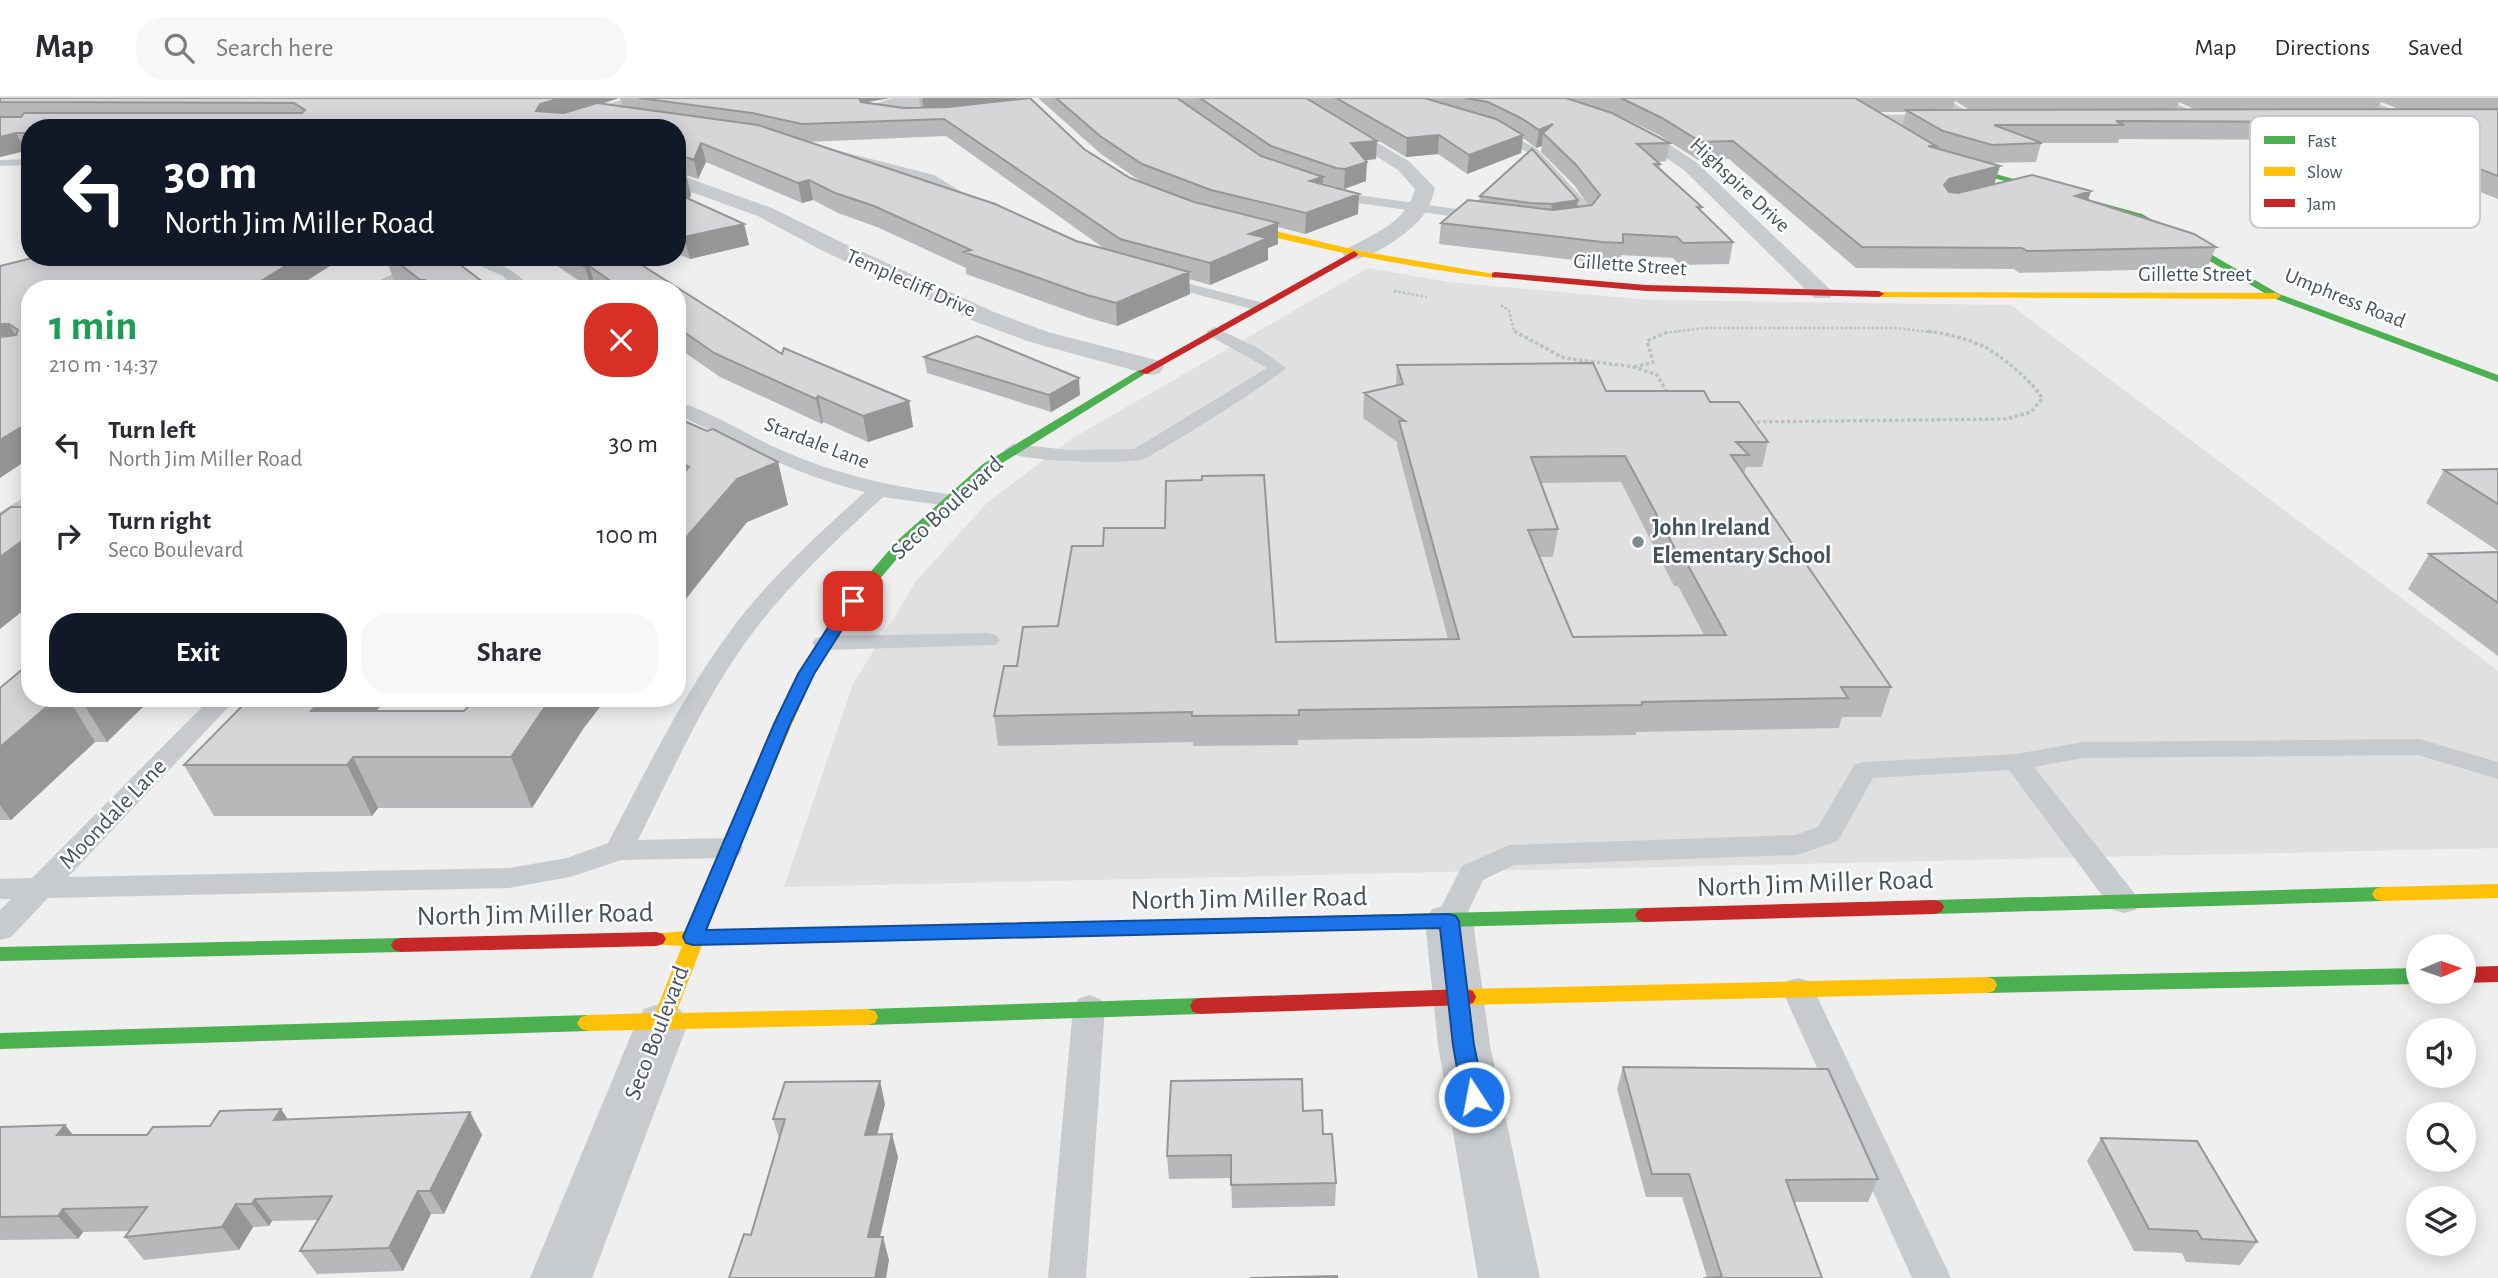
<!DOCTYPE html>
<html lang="en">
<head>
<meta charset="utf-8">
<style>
	body { margin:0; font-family:"Alegreya Sans",sans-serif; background:#f7f7f7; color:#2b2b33; height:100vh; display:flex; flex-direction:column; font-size:26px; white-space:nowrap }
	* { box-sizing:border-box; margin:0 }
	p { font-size:23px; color:#7c7c81 }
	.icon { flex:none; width:38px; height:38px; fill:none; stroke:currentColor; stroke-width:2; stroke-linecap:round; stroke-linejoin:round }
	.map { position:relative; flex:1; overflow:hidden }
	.drawer { position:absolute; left:21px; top:182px; width:665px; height:427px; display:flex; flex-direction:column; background:#fff; border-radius:28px; box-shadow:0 4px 18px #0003 }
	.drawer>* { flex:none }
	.guide { position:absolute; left:21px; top:21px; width:665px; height:147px; border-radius:28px; box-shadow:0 4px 18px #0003; background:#111827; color:#fff; overflow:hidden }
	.needle { width:46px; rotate:88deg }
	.controls { position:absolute; left:2406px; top:836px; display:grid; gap:14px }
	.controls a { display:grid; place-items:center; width:70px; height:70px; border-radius:50%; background:#fff; box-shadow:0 4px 18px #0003; font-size:35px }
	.pin { position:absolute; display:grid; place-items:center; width:60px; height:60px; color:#fff; margin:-30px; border-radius:14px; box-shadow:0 4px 10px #0006 }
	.me { position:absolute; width:77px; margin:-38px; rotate:349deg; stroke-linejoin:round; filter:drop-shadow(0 0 5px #0008) }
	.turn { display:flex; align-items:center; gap:24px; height:147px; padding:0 28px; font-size:32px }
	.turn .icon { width:91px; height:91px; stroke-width:2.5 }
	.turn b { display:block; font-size:49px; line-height:60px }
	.round { display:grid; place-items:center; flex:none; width:74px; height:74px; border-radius:28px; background:#f7f7f7 }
	.summary { display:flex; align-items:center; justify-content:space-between; height:119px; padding:0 28px }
	h1 { font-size:42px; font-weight:700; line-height:52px; color:#1e9e55 }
	.cta { display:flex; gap:14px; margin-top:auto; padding:14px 28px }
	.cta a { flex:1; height:80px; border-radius:28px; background:#111827; color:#fff; font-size:28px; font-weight:700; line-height:80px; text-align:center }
	.cta a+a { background:#f7f7f7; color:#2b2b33 }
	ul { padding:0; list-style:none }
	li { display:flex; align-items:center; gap:21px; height:91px; padding:0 28px }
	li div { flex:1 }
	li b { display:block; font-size:26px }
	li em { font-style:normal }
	header { display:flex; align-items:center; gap:42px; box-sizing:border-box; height:98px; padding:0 35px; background:#fff; border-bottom:2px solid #e1e1e2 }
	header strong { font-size:33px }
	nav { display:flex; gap:38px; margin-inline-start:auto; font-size:24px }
	.search { width:490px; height:63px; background:#f7f7f7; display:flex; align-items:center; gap:18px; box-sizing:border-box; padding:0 24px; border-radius:28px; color:#7c7c81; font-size:26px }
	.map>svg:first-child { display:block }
</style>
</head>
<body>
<header>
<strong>Map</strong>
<div class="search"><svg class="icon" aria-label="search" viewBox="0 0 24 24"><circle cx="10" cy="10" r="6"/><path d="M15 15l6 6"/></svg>Search here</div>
<nav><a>Map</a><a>Directions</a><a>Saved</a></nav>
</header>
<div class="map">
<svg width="2498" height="1180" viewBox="0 0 2498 1180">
	<rect width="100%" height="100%" fill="#f0efef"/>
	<!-- education -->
	<path fill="#e1e0e1" d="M1368,170L1449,184L1650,202L2011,207L2498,573V750L784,789L853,586L917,482L986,406L1071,341Z"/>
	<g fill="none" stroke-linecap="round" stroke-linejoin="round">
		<!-- path-far1 -->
		<path stroke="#b6c4bf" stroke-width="2.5" stroke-dasharray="2.5 2" stroke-linecap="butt" d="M1394,193L1427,199
			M1501,207L1509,213L1514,233L1517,235
			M1665,235L1704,230H1896L1939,235"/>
		<!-- path -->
		<path stroke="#b6c4bf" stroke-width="3.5" stroke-dasharray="3.5 2.5" stroke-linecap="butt" d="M1514,233L1564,260L1634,269L1657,277L1668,296
			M1634,269L1653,264L1647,243L1669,233
			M1751,324L2006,321L2031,314L2042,301C2038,288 1999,256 1985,249C1968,241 1945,235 1926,233"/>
		<!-- lane -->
		<path fill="#c8cbce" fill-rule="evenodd" d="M1933,0H1945L1980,21L1971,23Z
			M2152,0H2165L2209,21L2200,23Z
			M2350,0H2364L2415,21L2406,23Z
			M1488,29H1496L1537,51L1588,106L1594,117L1589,125L1565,128V122L1581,117L1578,110L1529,55L1488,33Z
			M828,50L934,77L983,107L981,110H973L926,83L824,55V51Z
			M30,61V67L0,68V62Z
			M1327,89L1351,96L1485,115L1491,119L1485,123L1350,104L1323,96V90Z
			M427,159H446L382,191H362Z
			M460,159C489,159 513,168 531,191H515L503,178Z
			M1159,178L1264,205L1267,208L1259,213L1154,185L1152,182L1154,179Z
			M1214,229L1258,250L1286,270C1279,279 1153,359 1141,362C1123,366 1013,364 1004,352L1013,346L1070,352L1134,351L1267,270L1208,237L1206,234Z
			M677,304C707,311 751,339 781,352C835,376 889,388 948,396L955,398L958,402L955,406L948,408L883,399C835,443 787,488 748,541C703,603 672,674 638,742L729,740L739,743L743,750L739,757L729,760L621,762L570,779L509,790L48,800L11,839L0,842V812L11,801H0V781L32,780L211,600H237L68,779L509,770L567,760L608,745C646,673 682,598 731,532C769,481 817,437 865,394C798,378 738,346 677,316Z
			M30,396V411L7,427L0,429V414Z
			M988,535L996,537L1000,542L996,547L824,552L816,550L812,545L816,540L824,538Z
			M2419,641L2498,664V681L2418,657L2083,660L2034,669L2135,796L2139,804L2135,812L2124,815L2113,812L2009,672L1873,680L1838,743L1797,757L1514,767L1483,782L1460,831L1449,834L1438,831L1434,823L1462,768L1509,747L1795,737L1818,729L1855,666L1864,664L2016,656L2083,644Z
			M1798,880L1809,883L1814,892L1951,1180H1912L1782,892L1787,883Z
			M1089,897L1100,901L1105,910L1086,1180H1048L1073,910L1078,901Z"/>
		<!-- street -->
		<path fill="#c8cbce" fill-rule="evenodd" d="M627,0H651L649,3L569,30H544L546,26Z
			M893,0H961L953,5L895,10L882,14L911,16L913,19L911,22C895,26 874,26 862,15L864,9Z
			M1283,0H1302L1410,64L1435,90C1433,99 1430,107 1425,115C1413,133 1367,166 1346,161L1343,156L1346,151C1374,136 1407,124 1415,91L1398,72Z
			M1529,0C1591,0 1647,30 1696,64L1834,195L1830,200H1814L1684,72C1636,38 1587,17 1531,3Z
			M1957,16L1965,21L1963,25L1871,27L1863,22L1871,17Z
			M677,76L772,110L839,143L994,214L1048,234L1160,263L1164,269L1160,275L1151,277L1030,244L976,224L823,153L758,118L677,89Z
			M1449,806L1466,811L1473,823L1490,947L1540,1180H1478L1438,947L1425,823L1432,811Z
			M662,905L680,911L688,925L592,1180H530L636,925L644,911Z"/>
		<!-- fast -->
		<path fill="#4caf50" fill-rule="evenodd" d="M1944,62L2142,116L2279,196L2498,277V284L2273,200L2136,120L1944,66Z
			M1139,272L1148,274L991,372L908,448L859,505L847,524H837L835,521L848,500L898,442L983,366Z
			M2382,789L2389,791L2392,796L2389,801L2382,803L1934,816L1927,814L1924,809L1927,804L1934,802Z
			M1645,810L1652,812L1655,817L1652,822L1645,824L991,840L984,838L981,833L984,828L991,826Z
			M401,840L408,842L411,847L408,852L401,854L0,863V849Z
			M2418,870V886L1987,895L1980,893L1977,887L1980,881L1987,879Z
			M1200,900L1207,902L1210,908L1207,914L1200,916L868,927L861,925L858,919L861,913L868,911Z
			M588,917L595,919L599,925L595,931L588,933L0,951V935Z"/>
		<!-- slow -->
		<path fill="#ffc107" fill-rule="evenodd" d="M1228,122L1360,153L1500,177L1495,180C1404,169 1314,150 1225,127V123Z
			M1876,194L2276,195L2281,198L2276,201L1879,199L1876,198Z
			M842,517L849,521L814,576L738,750L707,833L991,826L998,828L1001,833L998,838L702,847L676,915L868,911L875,913L878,919L875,925L868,927L588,933L581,931L577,925L581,919L588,917L655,915L682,848L649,846L646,841L649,836L687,833L720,750L798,576L837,518Z
			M2498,786V800L2382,803L2375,801L2372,796L2375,791L2382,789Z
			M1987,879L1994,881L1997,887L1994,893L1987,895L1466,907L1459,905L1456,899L1459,893L1466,891Z"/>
		<!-- jam -->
		<path fill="#c62828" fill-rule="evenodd" d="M1354,153L1358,156L1357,158L1147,276L1138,274Z
			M1495,174L1646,187L1879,193L1884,196L1879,199L1646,193L1492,179V175Z
			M1934,802L1941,804L1944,809L1941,814L1934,816L1645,824L1638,822L1635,817L1638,812L1645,810Z
			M656,834L663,836L666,841L663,846L656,848L401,854L394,852L391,847L394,842L401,840Z
			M2498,868V884L2464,885V869Z
			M1466,891L1473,893L1476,899L1473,905L1466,907L1200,916L1193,914L1190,908L1193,902L1200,900Z"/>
	</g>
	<!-- wall -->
	<path fill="#b8b8ba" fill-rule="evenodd" d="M0,0H619L602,6L622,8L620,0H890L867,4L904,10L920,9L919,0H1017L1084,51L1130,80L1143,85L1101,56L1038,0H1306L1376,61L1365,62L1366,83L1344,91L1336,89L1323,85V86L1359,96L1358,116L1305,136L1278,129V146L1268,150V162L1210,187L1189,181L1190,196L1117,228L1089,220L966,176V170L877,129L838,115L813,102L802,105L706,64L698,81L678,74L686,77L691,97L689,101L744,126L749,147L690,161L677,156V30H30V53H25L0,59ZM946,38L1105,151L1076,143L807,44Z
		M1307,0H2498V101L2348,42L2119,41L2118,45H2041L2036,64L1991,65L1994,86L2091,93L2088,102L2216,149L2207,170L2019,175L2014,171L1856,170L1729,61L1698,62L1659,37L1618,17L1574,2L1670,45L1666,63L1658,64L1660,66V70L1702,109L1701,113L1733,144L1729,166L1679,167L1673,160L1621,157L1620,166L1599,165L1439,146L1441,125L1479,103L1480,98L1578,102L1577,109L1589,108L1574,87L1541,54L1542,48L1536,50L1523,40L1521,55L1467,76L1438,56L1406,59ZM1955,3L1970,12H1952ZM2179,4L2196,12H2176ZM2381,4L2399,11H2377ZM1879,14H1906L1902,28Z
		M385,159H450L492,191H400L396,187Z
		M544,159H629L782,256L909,303L913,329L868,344L823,324L822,326L720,279L677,249V191H591Z
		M0,168L30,191V360Z
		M924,259L1080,297L1051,314L927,275Z
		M1397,267L1606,293L1710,304L1768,344L1762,369H1746L1744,376L1891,589L1881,619H1842L1839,630L1636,634V637L1298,642V647L1193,648V644L998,648L994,618L1017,568L1276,544L1448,541L1397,348V344L1363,320L1364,295L1396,288ZM1621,384L1674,488H1678L1704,537L1573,539L1539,459H1553L1558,431L1541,385Z
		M677,320L778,364L788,407L747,424L677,512Z
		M2498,371V453L2426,405L2444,372Z
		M2498,454V558L2408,491L2429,456Z
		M0,590L30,600H152L107,644H95L11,722H0Z
		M376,613H464L583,631L532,710H378L372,718H214L184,667Z
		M1623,969L1878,1081L1868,1104H1794L1822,1180L1707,1179L1682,1099H1646L1617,991Z
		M885,1006L877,1037L898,1059L880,1139L889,1162L779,1041L773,1021Z
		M281,1011L288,1022L470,1014L482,1037L444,1116H431L403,1173L317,1176L300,1153L318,1122L272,1123L269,1128L253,1129L239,1152L144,1162L125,1139L130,1133L83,1134L78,1141L0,1142V1029L73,1037H147L210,1028Z
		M1303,1013L1323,1036L1336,1085L1335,1108L1232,1110L1231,1080L1169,1081L1167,1058Z
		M2101,1040L2257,1144L2240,1167L2186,1164L2182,1155L2134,1153L2087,1063Z"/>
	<!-- shaded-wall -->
	<path fill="#969697" d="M561,0H619L545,24L536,13L540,6Z
		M858,0H890L867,4L860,14Z
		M922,0H1017L1016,2L924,11Z
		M1553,26L1543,35L1542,48L1536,50L1539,32Z
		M16,35L25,53L0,59V39Z
		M1439,37L1438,56L1406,59L1407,40Z
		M1523,37L1521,55L1467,76L1469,57Z
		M1377,43L1376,61L1350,64L1351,45Z
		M701,45L706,64L698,81L694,62Z
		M1367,64L1366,83L1344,91L1345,71Z
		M2000,68L1994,87L1943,100L1944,87L1949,81Z
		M686,77L691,97L682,116L678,96Z
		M1323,79L1322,98L1310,83Z
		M809,82L813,102L802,105L798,85Z
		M2091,93L2084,113L2075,98Z
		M1359,96L1358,116L1305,136L1306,115Z
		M1578,102L1576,115L1550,119L1552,106Z
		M1278,125V146L1268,150V162L1210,187V165L1249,136Z
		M744,126L749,147L690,161L684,139Z
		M300,159H344L294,191H248Z
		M589,168L596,190L592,191L585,169Z
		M1189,174L1190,196L1117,228L1116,205Z
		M420,182H425L428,191H423Z
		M0,226H9L22,250L0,251Z
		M1079,280L1080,297L1051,314L1049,297Z
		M818,298L823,324L822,326L816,301Z
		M909,303L913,329L868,344L863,318Z
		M30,324V360L0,380V342Z
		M778,364L788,407L747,424L677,512V450L737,381Z
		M30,437V504L28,506L29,508L0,531V459Z
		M57,600H68L95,644L11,722L0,707V649Z
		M80,600H152L107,644Z
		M322,600H387L336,663L311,613Z
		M551,600H607L583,631L532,710L511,659Z
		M353,659L378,710L372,718L347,667Z
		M880,983L885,1006L871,1060L865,1037Z
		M281,1011L296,1034L274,1022Z
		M470,1014L482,1037L444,1116L430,1093Z
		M65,1027L84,1050L57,1037Z
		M892,1036L898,1059L875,1161L868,1139Z
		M418,1093L431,1116L403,1173L389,1150Z
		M255,1101L272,1123L269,1128L252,1106Z
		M236,1106L253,1129L239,1152L222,1129Z
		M63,1111L83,1134L78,1141L58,1118Z
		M883,1139L889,1162L886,1180H875Z"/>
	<!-- building -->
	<path fill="#d6d6d8" stroke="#969697" stroke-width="2" fill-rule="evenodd" d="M0,0H561L540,6L536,13L564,15L597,5L758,27L995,106L1076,143L1189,174L1116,205L1087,197L964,154L971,152L874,108L835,95L809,82L798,85L701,45L694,62L677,56V30H30V35H16L0,39V19H21L24,15H302L305,12L294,5L0,4Z
		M639,0H859L861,4L904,10L948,9L1030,0L1084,51L1130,80L1194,104L1278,125L1249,136L1268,140L1210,165L1120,141L944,21L802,26L752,15Z
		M1056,0H1177L1261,58L1323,79L1310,83L1359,96L1306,115L1211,92L1142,66L1100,38Z
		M1200,0H1306L1377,43L1351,45L1367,64L1345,71L1336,70L1271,48Z
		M1336,0H1424L1496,21L1523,37L1469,57L1439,37L1407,40Z
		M1465,0H1566L1612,15L1670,45L1637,46L1660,66H1654L1702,109H1697L1733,144L1683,145L1677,139L1623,136V145L1602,144L1441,125L1468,102L1553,112L1592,107L1600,97L1576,67L1543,35L1553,26L1539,32L1521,20L1488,4Z
		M1621,0H1855L1936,48H1928L2000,68L1949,81L1944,87L1949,94L1958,95L2032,77L2091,93L2075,98L2194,136L2216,149L2027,153L2022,150L1862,149L1733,43L1701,44L1662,20Z
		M2498,11V78L2356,24L2116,23L2124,27H1994L2042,45L1992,47L1943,33L1906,12Z
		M1532,51L1578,102L1552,106L1530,105L1480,98Z
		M677,74L686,77L678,96L744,126L684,139L677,136Z
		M36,159H300L248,191H30V324L0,342V239L16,237L18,232L9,226H0V168Z
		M391,159H450L492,191H435L425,182H420Z
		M571,159H629L782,256L784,250L909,303L863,318L818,298L816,301L714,255L677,229V191H622L589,168L585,169Z
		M977,238L1079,280L1049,297L924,259Z
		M1593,265L1606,293H1704L1710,304H1739L1768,344H1736L1749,357H1731L1891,589H1841L1848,600L1642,604V607L1299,612V617L1192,618V614L994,618L1004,568H1017L1023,529L1058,528L1072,448H1103L1104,430H1165L1166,383L1202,382V378L1264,377L1276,544L1459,541L1399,323H1405L1364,295L1403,286L1397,267ZM1625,358L1680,460H1684L1726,537L1573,539L1528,432L1558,431L1531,359Z
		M677,320L707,333L713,331L778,364L737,381L677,450V381L689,369L677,362Z
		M2498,371V406L2444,372Z
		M11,409H30V437L0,459V417Z
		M2498,454V505L2429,456Z
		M30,565V600H57L0,649V590Z
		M250,600H322L311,613H464L477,600H551L511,659H353L347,667H184Z
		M1623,969L1828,971L1878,1081L1786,1082L1822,1180H1703L1722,1179L1689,1076H1652Z
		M1302,981L1303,1013L1322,1012L1323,1036H1332L1336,1085L1231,1087V1057L1167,1058L1171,983Z
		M880,983L865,1037L892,1036L868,1139H883L875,1180H729L744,1136L751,1137L785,1021H773L785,984Z
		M281,1011L274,1022L470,1014L430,1093H418L389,1150L300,1153L332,1098L255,1101L252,1106H236L222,1129L125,1139L147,1109L63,1111L58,1118L0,1119V1029L65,1027L57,1037H147L153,1029L210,1028L220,1013Z
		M2101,1040L2197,1043L2257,1144L2202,1141L2197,1133L2149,1131Z
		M1337,1178V1180H1250Z"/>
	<!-- route -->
	<path fill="#1a73e8" stroke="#114b97" stroke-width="2" d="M853,498L860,503L814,576L790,626L706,832L1449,816L1456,818L1459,823L1474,947L1485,999L1482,1005L1474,1008L1466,1005L1462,999L1453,947L1440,830L693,847L686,845L683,839L774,626L798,576L847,500Z"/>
	<!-- markers -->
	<circle fill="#818990" stroke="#fff" stroke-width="2.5" cx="1638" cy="444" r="7"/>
	<g text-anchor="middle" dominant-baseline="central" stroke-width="5" stroke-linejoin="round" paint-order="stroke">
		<!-- far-street labels -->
		<g font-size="21" fill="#45525d" stroke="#fff">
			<text transform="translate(1740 87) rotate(43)">Highspire Drive</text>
			<text transform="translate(1630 167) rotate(4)">Gillette Street</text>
			<text x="2195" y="176">Gillette Street</text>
			<text transform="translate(911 185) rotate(24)">Templecliff Drive</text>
			<text transform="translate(2345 200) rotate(22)">Umphress Road</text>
			<text transform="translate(817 345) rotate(21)">Stardale Lane</text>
		</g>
		<!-- street labels -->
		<g font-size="24" fill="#45525d" stroke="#fff">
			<text transform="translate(947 410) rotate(-42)">Seco Boulevard</text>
			<text transform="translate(113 716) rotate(-46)">Moondale Lane</text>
			<text transform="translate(657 935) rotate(-69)">Seco Boulevard</text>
		</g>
		<!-- poi labels -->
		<g font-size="24" font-weight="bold" fill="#45525d" stroke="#fff" text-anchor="start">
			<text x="1652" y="430">John Ireland<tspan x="1652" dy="28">Elementary School</tspan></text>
		</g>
		<!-- near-street labels -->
		<g font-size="28" fill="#45525d" stroke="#fff">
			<text transform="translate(1815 786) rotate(-2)">North Jim Miller Road</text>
			<text transform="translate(1249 801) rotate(-1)">North Jim Miller Road</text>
			<text transform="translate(535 817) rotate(-1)">North Jim Miller Road</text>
		</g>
	</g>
	<!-- legend -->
	<rect x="2250" y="18" width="230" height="112" rx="10" fill="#fff" stroke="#c7cbce" stroke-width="2"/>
	<rect x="2264" y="38" width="31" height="8" fill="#4caf50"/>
	<rect x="2264" y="69" width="31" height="9" fill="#ffc107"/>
	<rect x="2264" y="101" width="31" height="8" fill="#c62828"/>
	<g font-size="19" fill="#45525d">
		<text x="2307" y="49">Fast</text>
		<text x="2307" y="80">Slow</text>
		<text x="2307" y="112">Jam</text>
	</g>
</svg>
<div class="controls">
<a><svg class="needle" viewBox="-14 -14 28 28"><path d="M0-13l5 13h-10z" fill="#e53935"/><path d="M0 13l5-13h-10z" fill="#7c7c81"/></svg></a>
<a><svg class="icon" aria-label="sound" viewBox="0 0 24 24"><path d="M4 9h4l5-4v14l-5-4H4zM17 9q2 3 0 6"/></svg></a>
<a><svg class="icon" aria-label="search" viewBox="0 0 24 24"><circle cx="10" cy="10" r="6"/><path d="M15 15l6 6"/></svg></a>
<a><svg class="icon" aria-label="layers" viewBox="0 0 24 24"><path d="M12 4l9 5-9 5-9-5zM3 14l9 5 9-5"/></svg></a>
</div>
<div class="pin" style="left:853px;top:503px;background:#d93025"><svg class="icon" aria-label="arrive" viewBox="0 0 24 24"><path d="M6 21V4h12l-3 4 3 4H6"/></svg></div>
<svg class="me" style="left:1474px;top:999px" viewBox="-20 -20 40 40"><circle r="17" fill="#1a73e8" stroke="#fff" stroke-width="3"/><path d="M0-11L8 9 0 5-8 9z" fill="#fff"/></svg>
<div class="guide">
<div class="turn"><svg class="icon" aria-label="left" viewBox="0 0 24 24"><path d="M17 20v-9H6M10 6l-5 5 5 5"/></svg><div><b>30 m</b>North Jim Miller Road</div></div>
</div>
<section class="drawer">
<div class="summary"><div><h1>1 min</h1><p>210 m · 14:37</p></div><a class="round" style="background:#d93025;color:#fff"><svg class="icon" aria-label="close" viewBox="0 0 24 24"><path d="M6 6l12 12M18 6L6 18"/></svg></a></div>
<ul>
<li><svg class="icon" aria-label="left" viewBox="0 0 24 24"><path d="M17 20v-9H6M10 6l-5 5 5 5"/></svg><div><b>Turn left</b><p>North Jim Miller Road</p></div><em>30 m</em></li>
<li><svg class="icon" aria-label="right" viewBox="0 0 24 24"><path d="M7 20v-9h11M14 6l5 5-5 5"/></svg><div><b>Turn right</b><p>Seco Boulevard</p></div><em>100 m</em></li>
</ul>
<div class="cta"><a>Exit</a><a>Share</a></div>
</section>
</div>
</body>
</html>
